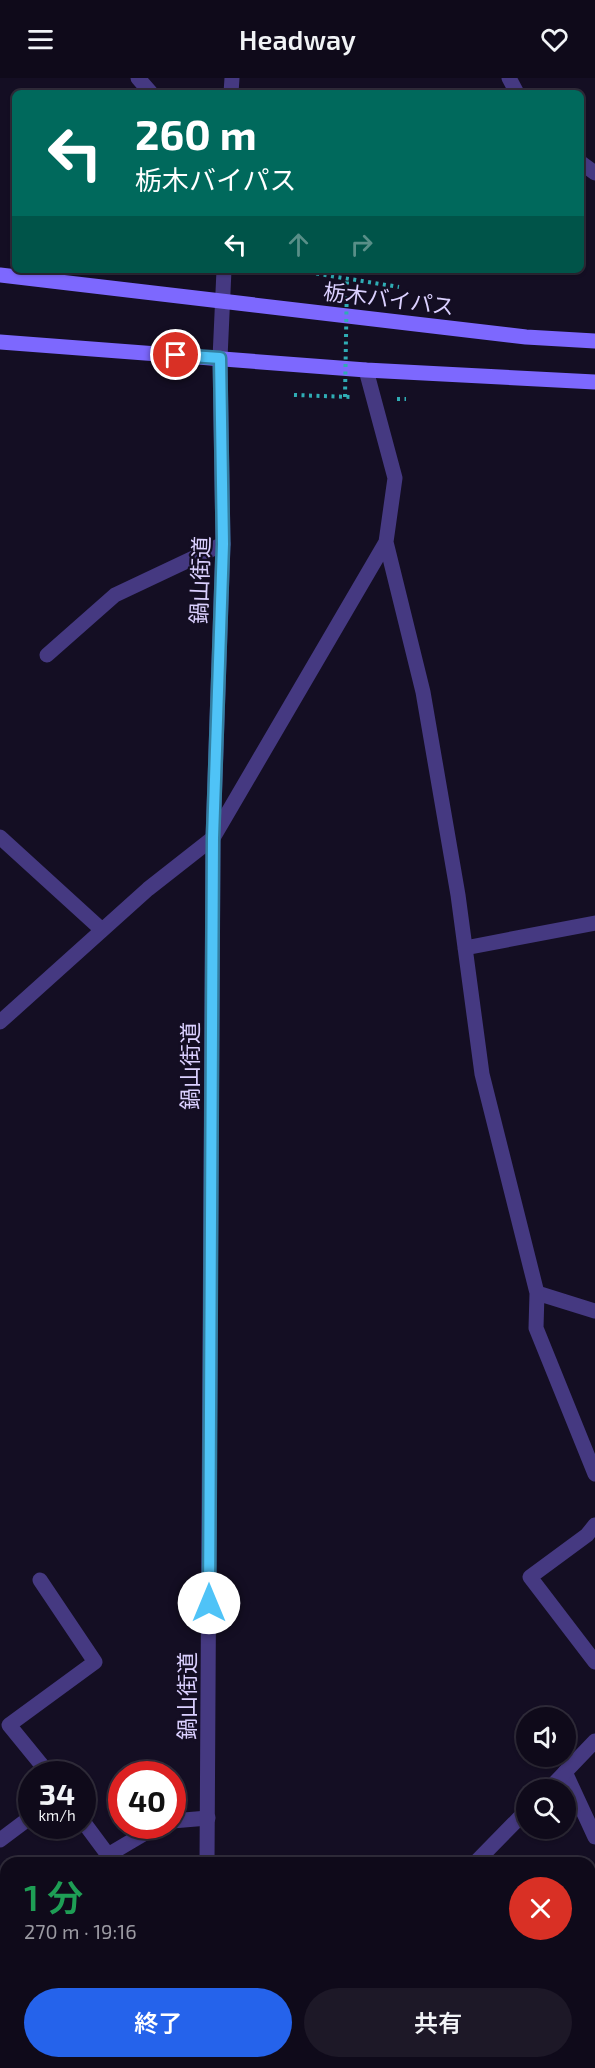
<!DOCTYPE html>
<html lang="ja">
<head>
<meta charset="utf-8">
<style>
	body { margin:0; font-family:"Exo 2","Noto Sans JP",sans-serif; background:#1d1827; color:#f1f3f6; height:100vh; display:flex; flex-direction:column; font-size:22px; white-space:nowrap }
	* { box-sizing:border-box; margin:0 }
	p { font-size:20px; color:#9b9aa2 }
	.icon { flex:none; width:33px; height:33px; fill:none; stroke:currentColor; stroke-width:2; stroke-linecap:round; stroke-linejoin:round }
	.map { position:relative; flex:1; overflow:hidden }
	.sheet { position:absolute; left:0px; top:1779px; width:596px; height:212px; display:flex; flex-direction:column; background:#0f0a1a; border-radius:18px 18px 0 0; box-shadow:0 2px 4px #0004,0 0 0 2px #2f2b39 }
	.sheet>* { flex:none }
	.guide { position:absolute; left:12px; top:12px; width:572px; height:183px; border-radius:9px; box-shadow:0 2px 4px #0004,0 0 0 2px #2f2b39; background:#00695c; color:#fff; overflow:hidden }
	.fabs { position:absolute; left:516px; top:1629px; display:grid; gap:12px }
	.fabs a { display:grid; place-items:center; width:60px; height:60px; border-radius:50%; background:#0f0a1a; box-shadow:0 2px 4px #0004,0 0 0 2px #2f2b39; font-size:30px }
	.speed { position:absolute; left:18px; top:1683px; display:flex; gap:12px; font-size:30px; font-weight:700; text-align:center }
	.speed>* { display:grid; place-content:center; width:78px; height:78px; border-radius:50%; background:#0f0a1a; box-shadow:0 2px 4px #0004,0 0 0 2px #2f2b39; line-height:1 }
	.speed small { font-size:15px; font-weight:400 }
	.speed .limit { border:9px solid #d22; background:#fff; color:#111 }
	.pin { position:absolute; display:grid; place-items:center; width:51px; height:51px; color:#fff; margin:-26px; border:3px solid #fff; border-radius:50%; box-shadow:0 2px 6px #0007 }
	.me { position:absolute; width:66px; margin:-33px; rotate:0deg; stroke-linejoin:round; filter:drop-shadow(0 0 4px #0008) }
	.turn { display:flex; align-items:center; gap:21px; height:126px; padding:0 24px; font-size:27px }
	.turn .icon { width:78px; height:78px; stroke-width:2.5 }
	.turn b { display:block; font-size:42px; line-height:51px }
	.lanes { display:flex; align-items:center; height:57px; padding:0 24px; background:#0003; justify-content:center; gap:30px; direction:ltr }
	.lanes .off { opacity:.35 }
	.round { display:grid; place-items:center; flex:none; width:63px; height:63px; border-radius:32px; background:#1d1827 }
	.overview { display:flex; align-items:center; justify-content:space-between; height:102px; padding:0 24px }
	h1 { font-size:36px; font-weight:600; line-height:45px; color:#1e9e55 }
	.action { display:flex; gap:12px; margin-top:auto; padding:12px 24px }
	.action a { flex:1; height:69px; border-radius:36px; background:#2563eb; color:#fff; font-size:24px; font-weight:600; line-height:69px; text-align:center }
	.action a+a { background:#1d1827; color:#f1f3f6 }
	header { display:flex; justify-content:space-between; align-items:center; height:78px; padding:0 24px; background:#0f0a1a; font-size:27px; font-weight:600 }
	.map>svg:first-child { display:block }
</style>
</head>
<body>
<header><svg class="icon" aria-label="menu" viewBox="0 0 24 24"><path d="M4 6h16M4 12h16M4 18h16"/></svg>Headway<svg class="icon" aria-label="heart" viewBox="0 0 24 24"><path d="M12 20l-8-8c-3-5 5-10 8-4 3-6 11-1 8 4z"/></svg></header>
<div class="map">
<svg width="595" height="1990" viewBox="0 0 595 1990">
	<rect width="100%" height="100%" fill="#140e23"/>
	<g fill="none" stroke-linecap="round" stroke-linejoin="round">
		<!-- path -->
		<path stroke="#2facb4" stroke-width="4" stroke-dasharray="3 4.5" stroke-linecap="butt" d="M294,192L399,209
			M294,317L351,319
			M397,321H406"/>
		<!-- minor -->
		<path stroke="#453981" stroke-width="15" d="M138,0L151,15
			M509,0L517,15
			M580,84L595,95
			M366,292L395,400L386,464L423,614L458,817L482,996L537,1215L595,1233
			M47,577L115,517L223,466
			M0,759L102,852
			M465,870L595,845
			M0,944L148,811L213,760L386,464
			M537,1215L536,1250L595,1396
			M595,1447L587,1457L530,1499L595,1584
			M40,1502L95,1584L9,1647L49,1696
			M565,1694L595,1759
			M82,1742L108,1777L157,1748
			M172,1743L208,1740
			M0,1762L32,1738
			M0,1943L6,1951
			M590,1968L595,1964
			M31,1984L35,1990
			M127,1990L134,1984
			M564,1990L570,1984"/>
		<!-- tertiary -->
		<path stroke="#453981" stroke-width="15" d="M231,15L232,0
			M548,1712L595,1663
			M207,1785L213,760L223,466L220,280L224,192
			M475,1785L526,1733
			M207,1990V1984
			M274,1990L279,1984"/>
		<!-- secondary -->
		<path stroke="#7d68fe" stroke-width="15" d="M0,197L526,259L595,263
			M0,264L366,292L595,304"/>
		<!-- path-bridge -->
		<path stroke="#2facb4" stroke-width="4" stroke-dasharray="3 4.5" stroke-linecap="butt" d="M345,319L347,201"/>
	</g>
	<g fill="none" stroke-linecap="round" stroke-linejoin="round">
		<!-- route casing -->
		<g stroke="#337fa1" stroke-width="15">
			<path id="route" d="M176,277L220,280L223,466L213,760L209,1525"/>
		</g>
		<!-- route -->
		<use href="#route" stroke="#4fc3f7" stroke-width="10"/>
	</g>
	<g text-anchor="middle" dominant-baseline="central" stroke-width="4.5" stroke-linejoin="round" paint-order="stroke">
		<!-- street labels -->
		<g font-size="22" fill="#dbd0ff" stroke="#140e23">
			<text transform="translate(389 220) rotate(7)">栃木バイパス</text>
			<text transform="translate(199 502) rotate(-88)">鍋山街道</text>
			<text transform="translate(189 988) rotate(-90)">鍋山街道</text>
			<text transform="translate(186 1618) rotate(-90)">鍋山街道</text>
		</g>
	</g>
</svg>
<div class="fabs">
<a><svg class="icon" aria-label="sound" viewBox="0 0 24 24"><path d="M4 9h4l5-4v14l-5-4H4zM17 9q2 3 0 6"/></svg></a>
<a><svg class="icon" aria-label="search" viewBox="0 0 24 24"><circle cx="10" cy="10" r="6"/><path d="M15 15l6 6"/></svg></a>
</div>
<div class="speed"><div>34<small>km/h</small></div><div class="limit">40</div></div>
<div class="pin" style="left:176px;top:277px;background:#d93025"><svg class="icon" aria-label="arrive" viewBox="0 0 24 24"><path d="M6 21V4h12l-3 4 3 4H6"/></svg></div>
<svg class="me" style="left:209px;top:1525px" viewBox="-20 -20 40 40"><circle r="19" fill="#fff"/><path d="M0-13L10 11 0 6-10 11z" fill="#4fc3f7"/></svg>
<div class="guide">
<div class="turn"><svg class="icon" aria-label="left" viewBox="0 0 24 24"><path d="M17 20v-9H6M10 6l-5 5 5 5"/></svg><div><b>260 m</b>栃木バイパス</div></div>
<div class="lanes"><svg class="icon" aria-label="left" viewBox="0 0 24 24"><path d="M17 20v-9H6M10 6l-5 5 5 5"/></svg><svg class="icon off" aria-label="ahead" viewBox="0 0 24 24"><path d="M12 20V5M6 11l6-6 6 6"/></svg><svg class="icon off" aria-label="right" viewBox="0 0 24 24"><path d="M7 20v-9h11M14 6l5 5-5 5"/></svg></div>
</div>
<section class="sheet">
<div class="overview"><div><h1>1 分</h1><p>270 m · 19:16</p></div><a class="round" style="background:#d93025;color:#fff"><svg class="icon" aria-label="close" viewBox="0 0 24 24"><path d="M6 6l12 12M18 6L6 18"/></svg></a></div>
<div class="action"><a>終了</a><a>共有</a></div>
</section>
</div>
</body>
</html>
